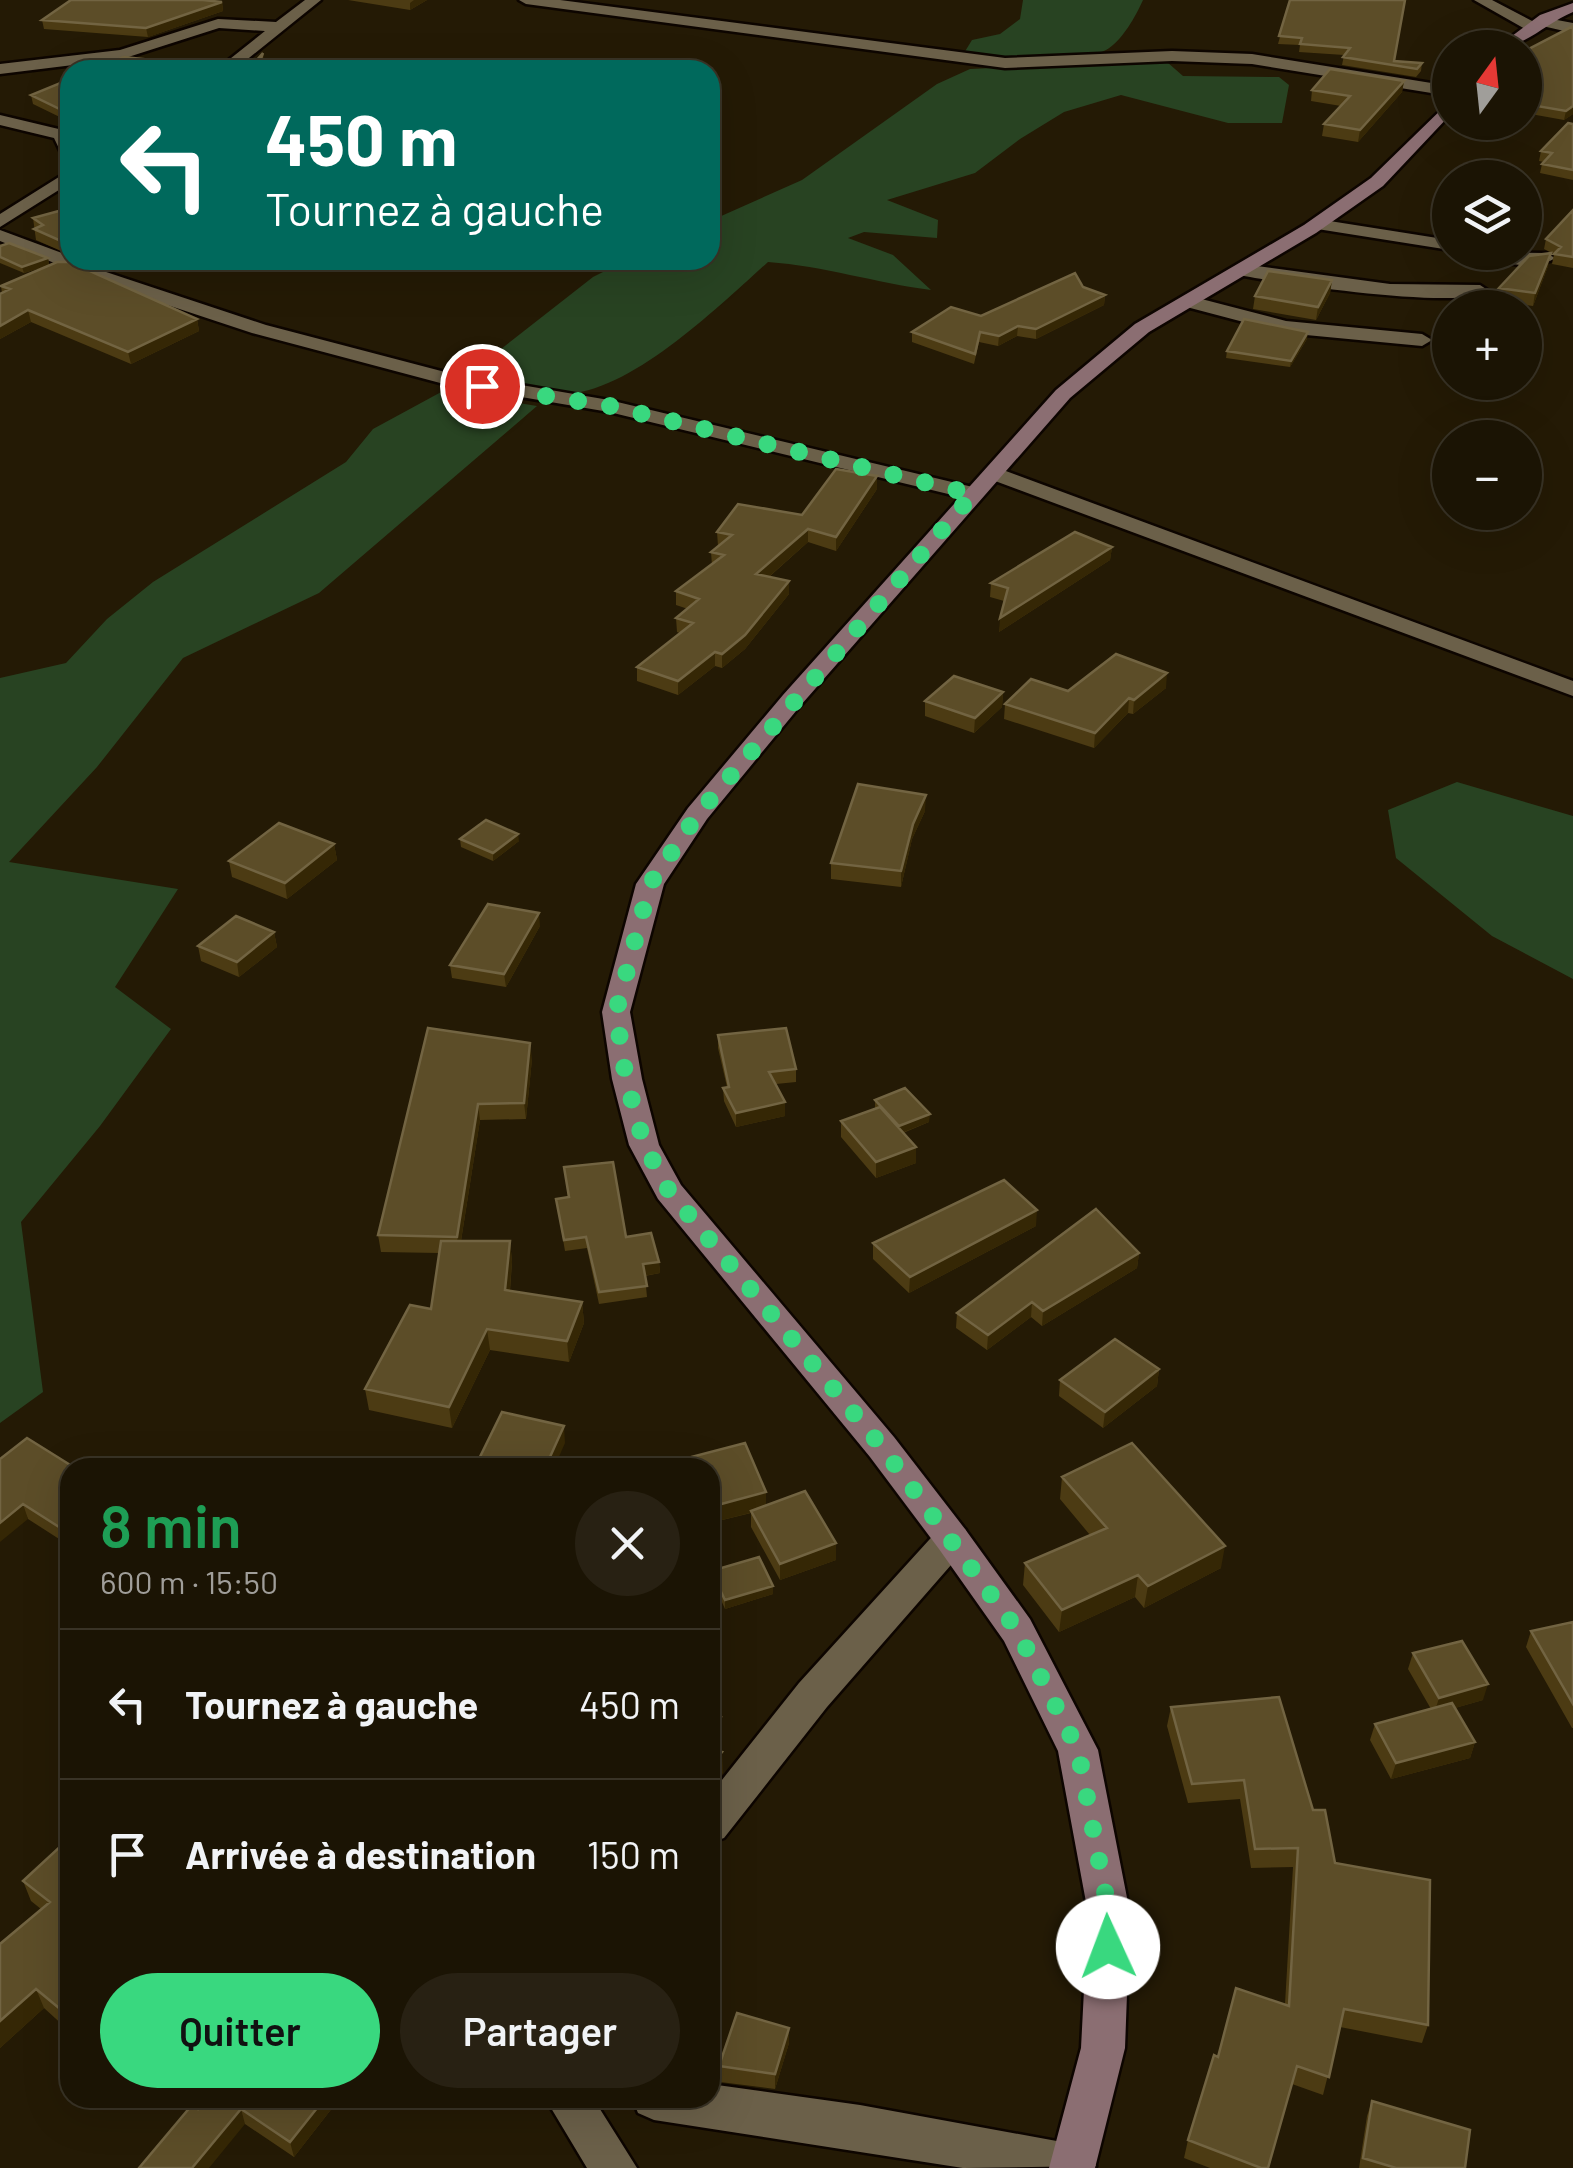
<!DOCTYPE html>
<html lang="fr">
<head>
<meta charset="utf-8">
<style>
	body { margin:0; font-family:Barlow,sans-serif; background:#282113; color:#f1f3f6; height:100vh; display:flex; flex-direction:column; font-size:38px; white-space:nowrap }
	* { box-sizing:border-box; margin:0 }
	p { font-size:32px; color:#a09e9a }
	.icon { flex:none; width:55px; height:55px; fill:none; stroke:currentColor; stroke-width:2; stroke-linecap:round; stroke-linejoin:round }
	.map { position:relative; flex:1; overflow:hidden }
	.panel { position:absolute; left:60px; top:1458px; width:660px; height:650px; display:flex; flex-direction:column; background:#1b1404; border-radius:30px; box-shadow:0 10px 40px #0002,0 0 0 2px #393326 }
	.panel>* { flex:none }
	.top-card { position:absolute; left:60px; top:60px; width:660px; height:210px; border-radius:30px; box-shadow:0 10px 40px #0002,0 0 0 2px #393326; background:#00695c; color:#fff; overflow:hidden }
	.needle { width:65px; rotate:15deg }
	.controls { position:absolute; left:1432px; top:30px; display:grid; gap:20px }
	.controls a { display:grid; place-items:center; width:110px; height:110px; border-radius:50%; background:#1b1404; box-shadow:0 10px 40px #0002,0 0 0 2px #393326; font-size:50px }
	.pin { position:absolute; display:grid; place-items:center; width:85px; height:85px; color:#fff; margin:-42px; border:5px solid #fff; border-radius:50%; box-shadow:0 2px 10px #0007 }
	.me { position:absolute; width:110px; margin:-55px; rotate:358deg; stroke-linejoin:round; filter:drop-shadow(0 0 8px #0008) }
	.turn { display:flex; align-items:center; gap:35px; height:210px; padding:0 40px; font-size:45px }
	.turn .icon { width:130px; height:130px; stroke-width:2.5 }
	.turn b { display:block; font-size:70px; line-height:85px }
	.round { display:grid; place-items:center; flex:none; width:105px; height:105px; border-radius:52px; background:#282113 }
	.headline { display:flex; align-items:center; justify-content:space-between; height:170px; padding:0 40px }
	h1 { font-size:60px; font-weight:600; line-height:75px; color:#1e9e55 }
	.action { display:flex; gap:20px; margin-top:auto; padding:20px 40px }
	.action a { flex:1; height:115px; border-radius:60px; background:#39d87f; color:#111; font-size:40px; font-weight:600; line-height:115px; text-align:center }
	.action a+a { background:#282113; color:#f1f3f6 }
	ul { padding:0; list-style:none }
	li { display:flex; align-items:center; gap:30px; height:150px; padding:0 40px; border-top:2px solid #393326 }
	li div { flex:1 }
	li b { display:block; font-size:38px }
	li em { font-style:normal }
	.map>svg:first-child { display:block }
</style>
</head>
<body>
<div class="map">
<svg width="1573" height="2168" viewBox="0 0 1573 2168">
	<rect width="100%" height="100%" fill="#241a05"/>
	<!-- green -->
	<path fill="#284322" d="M1023,0H1143C1136,16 1122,41 1106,50C1073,67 1001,57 964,53L972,40L1000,34L1020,19Z
		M1138,61L1167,62L1183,76L1279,77L1289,85L1282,123H1228L1121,95L1064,112L1020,139L975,173L887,200L938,220L937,238L864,232L848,238L893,255L931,290C876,283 824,266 768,262C720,305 630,394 563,394C531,394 496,383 464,378L593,277L627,260H710V221L802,180L937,84L970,69Z
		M443,391L537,406L319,593L183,658L97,767L9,862L178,889L115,987L171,1029L100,1126L21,1222L43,1392L0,1423V678L66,663L107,619L153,582L346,462L373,429Z
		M1457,782L1573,816V979L1492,936L1396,858L1388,810Z"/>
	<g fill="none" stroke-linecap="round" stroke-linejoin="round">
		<!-- street casing -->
		<g stroke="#0d0500" stroke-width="5">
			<path id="street" d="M305,0H321L234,70H216L265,31L219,28L122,59L0,74V64L120,50L218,19L276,22Z
				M519,0H560L1005,58L1172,51L1252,54L1450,86V96L1252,64L1172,61L1005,68L526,4Z
				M1474,0H1492L1534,22L1541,17L1573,23V33L1538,25L1537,30H1527Z
				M0,115L67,131L70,160L64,159L54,138L0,125Z
				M70,170V183L0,227V214Z
				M1317,219L1450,240V250L1311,228L1308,224Z
				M0,230L70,256V260L266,325L445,372L609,400L981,489L984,494L973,500L609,412L444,384L252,333L116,288L0,241Z
				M1481,252L1546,253L1555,258C1537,271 1499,265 1481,252Z
				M1242,264L1390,284L1480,285L1489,291C1465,311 1274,283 1235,274L1233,270Z
				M1186,295L1286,321L1422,334L1432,340L1422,346L1285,333L1179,305L1177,301Z
				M995,467L1573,681V696L987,478L984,473Z
				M952,1524L965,1529L970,1539L965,1549L827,1707L724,1838L710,1843V1795L799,1683L939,1529Z
				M710,2084L860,2105L1073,2144L1089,2150L1096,2166L963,2168L654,2120L638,2113L632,2098H710Z
				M545,2098H593L637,2168H587Z"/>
		</g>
		<!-- secondary casing -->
		<g stroke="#0d0500" stroke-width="5">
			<path id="secondary" d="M1573,3V12C1546,23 1524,48 1496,48L1540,15Z
				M1450,101V115L1383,186L1316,233L1149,332L1070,398L801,705L707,819L664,884L630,1012L642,1079L659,1145L681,1185L894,1437L965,1529L1030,1619L1098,1750L1130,1913L1125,2048L1095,2168H1049L1081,2048L1088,1913L1058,1751L1004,1641L939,1549L870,1457L658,1199L629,1145L612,1079L602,1012L636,884L688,808L783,695L1056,390L1135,324L1304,225L1371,178Z"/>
		</g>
		<!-- street -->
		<use href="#street" fill="#6b6049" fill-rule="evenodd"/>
		<!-- secondary -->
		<use href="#secondary" fill="#8b6e72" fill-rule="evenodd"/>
	</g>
	<!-- wall -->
	<path fill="#4c3b13" d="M348,0H427L410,10Z
		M1290,0L1395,61L1422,63L1421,71L1416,77L1342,65L1344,55L1299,52L1300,45L1278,44Z
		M222,2L223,11L148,37L44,29L42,20Z
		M1525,51L1573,114L1564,120L1525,113Z
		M70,79V122L33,104L31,95Z
		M1404,81L1402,92L1358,142L1322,136L1324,124L1341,106L1311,101L1312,90Z
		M1573,124V180L1540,173L1542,164L1544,162L1539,161L1541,151Z
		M70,208V255L36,240L33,218Z
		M1573,210V268L1552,264L1554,254L1544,249L1546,239Z
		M0,246L48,258L49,265L24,273L0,263Z
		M1548,266L1533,306L1497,301L1499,288Z
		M1332,280L1330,293L1316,320L1253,309L1255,296Z
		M1,286L197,319L199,331L131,364L31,322L0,339V294L2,293Z
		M1083,287L1105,295L1104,305L1036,339L1017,336L998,346L979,342L974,364L912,342V332L981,316Z
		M1307,339L1290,367L1226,358L1227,351Z
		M877,489L836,551L808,542L769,577L789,594L745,649L722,668L715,666L678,695L637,681V667L680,633L677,632L676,618L688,609L676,605V591L712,565L711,552L718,546L717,532L802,515Z
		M1112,547L1110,560L999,632L1004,601L990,597L991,583Z
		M1166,688L1133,714L1128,713L1094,748L1004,719L1005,704L1068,691Z
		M1003,692L1002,707L974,733L925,716V701Z
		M925,811L912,839L901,887L831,879V863Z
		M460,839L519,841L493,861L461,847Z
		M334,844L337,860L287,899L232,877L229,861Z
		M540,926L506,987L452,978L450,965Z
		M274,932L277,947L239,977L201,961L198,946Z
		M428,1028L532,1059L526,1119L480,1120L461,1241H510L512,1262L510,1291L582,1302L584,1323L569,1362L490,1350L452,1428L369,1410L365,1389L431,1309L439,1253L381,1252L378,1235Z
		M718,1035L796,1069V1082L776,1084L785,1116L736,1127L724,1101L723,1088L727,1087L718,1048Z
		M875,1100L929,1122L903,1133L916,1147V1163L876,1178L841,1137V1121L875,1109Z
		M564,1167L626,1237L659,1262L660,1273L645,1276L647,1297L599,1304L587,1248L565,1251L556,1199L568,1197Z
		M1036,1226L909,1293L873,1259V1243Z
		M1139,1253L1137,1268L1042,1326L1031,1317L987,1350L956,1328L957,1313Z
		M1159,1369L1157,1386L1103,1428L1059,1396L1060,1380Z
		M745,1443L766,1492V1506L805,1491L836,1543V1560L780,1580L751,1527V1513L710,1523V1468H668V1463Z
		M0,1459L70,1468V1546L28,1519Z
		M1062,1477L1221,1568L1144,1608L1135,1597L1059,1632L1023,1585L1025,1563L1090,1535L1060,1499Z
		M711,1571L773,1586V1594L725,1609L712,1579Z
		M1573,1622V1728H1572L1526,1647L1531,1631Z
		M1413,1653L1483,1700L1455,1708L1475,1742L1470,1758L1391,1779L1370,1740L1375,1724L1431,1709L1408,1669Z
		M1171,1707L1313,1810L1335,1863L1428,2025L1422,2043L1340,2027L1323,2095L1292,2084L1268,2168H1210L1184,2158L1188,2140L1285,2004L1293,1867L1251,1868L1240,1799L1188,1803L1167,1726Z
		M64,1843L66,2028L44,2008L0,2048V1944L41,1909L31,1901L23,1881Z
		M789,2028V2043L775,2089L720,2082L719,2066Z
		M208,2098H340L294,2157L245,2124L198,2109Z
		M1372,2101L1465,2168H1359L1367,2116Z"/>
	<!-- shaded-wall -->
	<path fill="#352705" d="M414,0H427L410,10V3Z
		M222,2L223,11L148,37L146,28Z
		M263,53L264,61L261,70H257Z
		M1404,81L1402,92L1358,142L1360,130Z
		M1573,106V114L1564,120L1566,111Z
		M1551,253L1548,266L1533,306L1535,293Z
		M48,258L49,265L24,273L22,267Z
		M1332,280L1330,293L1316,320L1318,307Z
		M1105,295L1104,305L1036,339V329Z
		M28,310L31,322L0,339V326Z
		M197,319L199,331L131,364L128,352Z
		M1018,326L1017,336L998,346L999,336Z
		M1308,332L1307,339L1290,367L1291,361Z
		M877,476V489L836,551V537Z
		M808,529V542L756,588V574Z
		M1112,547L1110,560L999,632L1000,618Z
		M789,581V594L745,649L722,668V654Z
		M715,652V666L678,695V681Z
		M1167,673L1166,688L1133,714L1134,700Z
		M1003,692L1002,707L974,733L975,718Z
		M1129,698L1128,713L1094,748L1095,733Z
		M926,795L925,811L912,839L901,887V871L913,824Z
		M518,834L519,841L493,861V853Z
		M334,844L337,860L287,899L285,883Z
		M539,913L540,926L506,987L504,974Z
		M274,932L277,947L239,977L237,962Z
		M530,1043L532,1059L526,1119L524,1103Z
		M785,1102V1116L736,1127V1113Z
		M478,1104L480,1120L459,1253L457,1237Z
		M930,1114L929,1122L899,1134V1126Z
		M916,1147V1163L876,1178V1162Z
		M1037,1210L1036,1226L909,1293L910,1277Z
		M510,1241L512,1262L508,1311L505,1290Z
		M1139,1253L1137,1268L1042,1326L1043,1311Z
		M659,1262L660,1273L643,1276V1264Z
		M582,1302L584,1323L569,1362L567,1341Z
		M1032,1302L1031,1317L987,1350L988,1335Z
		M487,1329L490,1350L452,1428L449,1407Z
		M1159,1369L1157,1386L1103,1428L1105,1412Z
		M564,1426L565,1443L554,1468H545Z
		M766,1492V1509L710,1523V1507Z
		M23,1504L28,1519L0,1542V1523Z
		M836,1543V1560L780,1580V1564Z
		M1225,1546L1221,1568L1144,1608L1148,1586Z
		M1138,1575L1135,1597L1059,1632L1062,1610Z
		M773,1586V1594L725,1609V1600Z
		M1488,1684L1483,1700L1434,1714L1439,1698Z
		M721,1717L722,1738L712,1764L722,1752L723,1773L710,1789V1747Z
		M1475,1742L1470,1758L1391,1779L1396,1763Z
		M36,1989L44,2008L0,2048V2021Z
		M70,1998V2024L66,2028L59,2008Z
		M789,2028V2043L775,2089V2074Z
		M325,2098H340L294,2157L290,2142Z
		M241,2109L245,2124L209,2168H192Z"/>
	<!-- building -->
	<path fill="#5c4d28" stroke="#726442" stroke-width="2.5" d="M71,0H203L222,2L146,28L42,20Z
		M1290,0H1405L1394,61L1422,63L1417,69L1343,57L1350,48L1300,44L1302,38L1279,36Z
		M1573,26V106L1566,111L1525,104V51Z
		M263,53L257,70H92L124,57L248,70Z
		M1330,69L1404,81L1360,130L1324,124L1350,96L1312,90Z
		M70,79V114L31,95Z
		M1568,123L1573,124V170L1542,164L1552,153L1541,151Z
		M70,208V245L34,229L43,225L33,218Z
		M1573,210V257L1554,254L1561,247L1546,239Z
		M9,243L48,258L22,267L0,257V246Z
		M1551,253L1535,293L1499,288L1529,256Z
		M57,262H70L197,319L128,352L28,310L0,326V294L10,289L1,286Z
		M1268,271L1332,280L1318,307L1255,296Z
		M1075,273L1083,287L1105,295L1036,329L1018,326L999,336L980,332L975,354L912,332L951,307L981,316Z
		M1244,319L1308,332L1291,361L1227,351Z
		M836,469L877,476L836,537L808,529L756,574L789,581L745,635L722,654L715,652L678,681L637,667L693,623L676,618L699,599L676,591L724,555L711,552L732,535L717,532L738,504L802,515Z
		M1075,532L1112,547L1000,618L1008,588L991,583Z
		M1116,654L1167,673L1134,700L1129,698L1095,733L1005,704L1031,679L1068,691Z
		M954,676L1003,692L975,718L925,701Z
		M858,784L926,795L913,824L901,871L831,863Z
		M486,820L518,834L493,853L460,839Z
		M279,823L334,844L285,883L229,861Z
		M488,904L539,913L504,974L450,965Z
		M236,916L274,932L237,962L198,946Z
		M428,1028L530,1043L524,1103L478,1104L457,1237L378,1235Z
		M786,1028L796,1069L769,1072L785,1102L736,1113L723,1088L729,1087L718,1035Z
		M905,1088L930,1114L899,1126L875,1100Z
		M880,1107L916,1147L876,1162L841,1121Z
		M613,1162L626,1237L651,1233L659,1262L643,1264L647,1286L599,1292L586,1237L564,1240L556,1199L569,1197L564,1167Z
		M1004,1180L1037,1210L910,1277L873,1243Z
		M1096,1209L1139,1253L1043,1311L1032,1302L988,1335L957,1313Z
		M441,1241H510L505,1290L582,1302L567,1341L487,1329L449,1407L365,1389L410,1305L431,1309Z
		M1115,1339L1159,1369L1105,1412L1060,1380Z
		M502,1412L564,1426L545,1468H498L477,1463Z
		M27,1438L75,1468H70V1534L23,1504L0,1523V1459Z
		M745,1443L766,1492L710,1507V1468H670L668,1463Z
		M1132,1443L1225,1546L1148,1586L1138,1575L1062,1610L1025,1563L1107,1528L1062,1477Z
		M805,1491L836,1543L780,1564L751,1511Z
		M759,1557L773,1586L725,1600L711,1571Z
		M1573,1622V1704L1531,1631Z
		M1462,1641L1488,1684L1439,1698L1413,1653Z
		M1279,1697L1313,1810H1325L1335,1863L1430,1880L1428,2025L1344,2009L1329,2077L1297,2066L1268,2168H1261L1188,2140L1214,2055L1218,2057L1236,1988L1289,2006L1298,1848L1255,1849L1244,1780L1192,1784L1171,1707Z
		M1452,1703L1475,1742L1396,1763L1375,1724Z
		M710,1714L721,1717L710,1747Z
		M710,1749L722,1752L710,1767Z
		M64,1843L70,1847V1998L59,2008L36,1989L0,2021V1944L50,1902L23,1881Z
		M737,2013L789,2028L775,2074L719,2066Z
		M208,2098H325L290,2142L241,2109L192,2168H139L192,2105L198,2109Z
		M1372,2101L1470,2130L1465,2168H1396L1363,2158Z"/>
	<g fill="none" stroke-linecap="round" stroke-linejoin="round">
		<!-- route -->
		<path stroke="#39d87f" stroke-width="18" stroke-dasharray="0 32.4" d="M482,386L610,406L973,494L698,814L650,884L616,1012L626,1079L644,1144L669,1191L882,1447L1017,1630L1078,1750L1109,1913L1108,1947"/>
	</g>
</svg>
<div class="controls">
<a><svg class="needle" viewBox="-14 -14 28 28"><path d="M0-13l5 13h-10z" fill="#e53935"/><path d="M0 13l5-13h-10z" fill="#a09e9a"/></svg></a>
<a><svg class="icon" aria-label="layers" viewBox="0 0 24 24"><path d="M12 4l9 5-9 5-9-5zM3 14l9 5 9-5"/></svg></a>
<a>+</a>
<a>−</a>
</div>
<div class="pin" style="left:482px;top:386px;background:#d93025"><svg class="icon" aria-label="arrive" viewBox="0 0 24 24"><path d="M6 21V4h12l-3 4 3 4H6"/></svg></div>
<svg class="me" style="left:1108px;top:1947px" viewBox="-20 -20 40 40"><circle r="19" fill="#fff"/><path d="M0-13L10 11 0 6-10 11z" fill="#39d87f"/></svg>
<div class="top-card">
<div class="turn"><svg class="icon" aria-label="left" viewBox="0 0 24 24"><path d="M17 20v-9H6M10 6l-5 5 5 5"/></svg><div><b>450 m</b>Tournez à gauche</div></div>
</div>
<section class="panel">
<div class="headline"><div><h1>8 min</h1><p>600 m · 15:50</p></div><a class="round"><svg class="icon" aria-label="close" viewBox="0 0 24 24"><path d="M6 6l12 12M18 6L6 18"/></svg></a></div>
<ul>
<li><svg class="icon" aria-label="left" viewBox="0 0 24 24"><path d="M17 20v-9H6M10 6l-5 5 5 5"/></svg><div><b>Tournez à gauche</b></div><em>450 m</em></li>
<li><svg class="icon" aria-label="arrive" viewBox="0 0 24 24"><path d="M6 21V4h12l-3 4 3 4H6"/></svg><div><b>Arrivée à destination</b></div><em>150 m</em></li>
</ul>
<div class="action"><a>Quitter</a><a>Partager</a></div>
</section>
</div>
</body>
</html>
